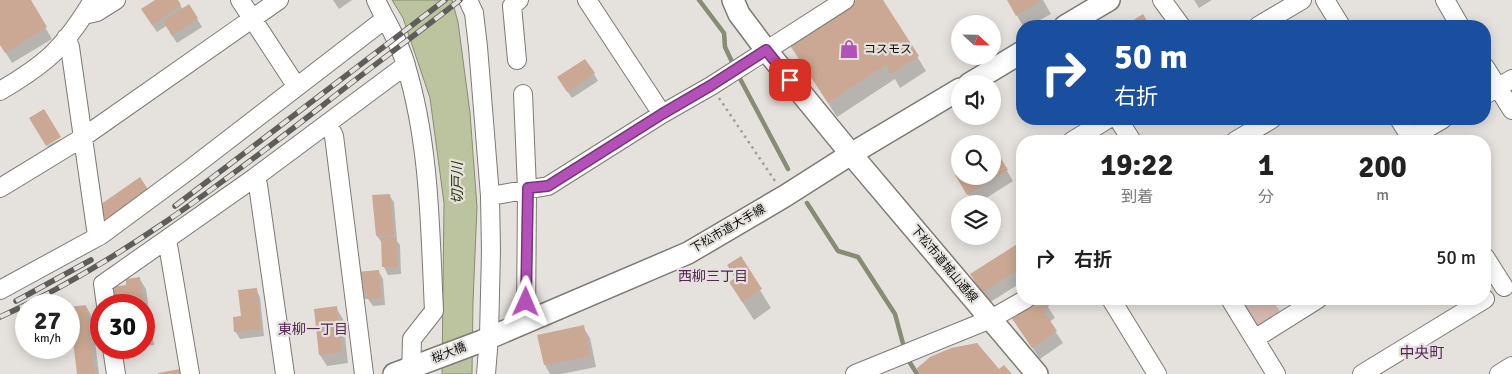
<!DOCTYPE html>
<html lang="ja">
<head>
<meta charset="utf-8">
<style>
	body { margin:0; font-family:Signika,"Noto Sans JP",sans-serif; background:#f2f2f2; color:#222; height:100vh; display:flex; flex-direction:column; font-size:19px; white-space:nowrap }
	* { box-sizing:border-box; margin:0 }
	p { font-size:16px; color:#767676 }
	.icon { flex:none; width:28px; height:28px; fill:none; stroke:currentColor; stroke-width:2; stroke-linecap:round; stroke-linejoin:round }
	.map { position:relative; flex:1; overflow:hidden }
	.sheet { position:absolute; left:1016px; top:135px; width:475px; height:170px; display:flex; flex-direction:column; background:#fff; border-radius:20px; box-shadow:0 2px 12px #0003 }
	.sheet>* { flex:none }
	.hud { position:absolute; left:1016px; top:20px; width:475px; height:105px; border-radius:20px; box-shadow:0 2px 12px #0003; background:#1a4fa0; color:#fff; overflow:hidden }
	.needle { width:32px; rotate:112deg }
	.buttons { position:absolute; left:951px; top:15px; display:grid; gap:10px }
	.buttons a { display:grid; place-items:center; width:50px; height:50px; border-radius:50%; background:#fff; box-shadow:0 2px 12px #0003; font-size:25px }
	.speed { position:absolute; left:15px; top:294px; display:flex; gap:10px; font-size:25px; font-weight:700; text-align:center }
	.speed>* { display:grid; place-content:center; width:65px; height:65px; border-radius:50%; background:#fff; box-shadow:0 2px 12px #0003; line-height:1 }
	.speed small { font-size:12px; font-weight:400 }
	.speed .limit { border:8px solid #d22; background:#fff; color:#111 }
	.pin { position:absolute; display:grid; place-items:center; width:42px; height:42px; color:#fff; margin:-21px; border-radius:10px; box-shadow:0 2px 8px #0006 }
	.me { position:absolute; width:55px; margin:-28px; rotate:1deg; stroke-linejoin:round; filter:drop-shadow(0 0 4px #0008) }
	.turn { display:flex; align-items:center; gap:18px; height:105px; padding:0 15px; font-size:22px }
	.turn .icon { width:65px; height:65px; stroke-width:2.5 }
	.turn b { display:block; font-size:35px; line-height:42px }
	.eta { display:flex; justify-content:space-evenly; align-items:center; height:85px; text-align:center }
	.eta b { font-size:30px; font-weight:800; line-height:35px }
	ul { padding:0; list-style:none }
	li { display:flex; align-items:center; gap:15px; height:75px; padding:0 15px }
	li div { flex:1 }
	li b { display:block; font-size:19px }
	li em { font-style:normal }
	.map>svg:first-child { display:block }
</style>
</head>
<body>
<div class="map">
<svg width="1512" height="374" viewBox="0 0 1512 374">
	<rect width="100%" height="100%" fill="#e5e2dd"/>
	<!-- green -->
	<path fill="#d6b7b0" d="M1237,299H1272L1282,315L1257,330Z"/>
	<!-- water -->
	<path fill="#bbc39f" stroke="#878d73" d="M392,0H452L458,22L470,113L477,207L473,302L472,374H442L444,203L430,98L403,18Z"/>
	<!-- shadow -->
	<path fill="#0003" d="M0,0H29L52,39L12,63L1,45L0,46Z
		M157,0H177L183,10L189,6L202,27L177,43L166,26L157,32L147,17Z
		M333,0H352L339,9Z
		M859,0H882L926,71L900,88L895,79L837,117L799,58Z
		M1008,0H1043L1051,14L1029,26H1023Z
		M1194,0H1212L1199,8Z
		M594,74L598,81L572,98L563,85Z
		M60,139L64,145L51,153L47,146Z
		M996,152L1013,181L977,204H974L957,176L960,174V176H992Z
		M389,195L394,202L397,241L400,245L401,274L388,275L384,267L382,243L377,236L374,197Z
		M1022,242V282L989,303L972,275Z
		M740,258L771,308L754,320L741,300L736,279Z
		M379,272L383,279L385,305L373,306L368,299H363L359,291Z
		M139,278L146,289L154,345L146,346V349L126,352L124,348H144V305H115L128,286Z
		M256,289L260,297L264,336L240,339L235,331Z
		M1040,299H1043L1055,318L1049,322L1063,343L1040,359L1012,318Z
		M86,306L92,317L99,374H78Z
		M336,308L343,319L348,363L327,366L320,355Z
		M583,327L590,338L596,367L561,374H550L545,365L539,336Z"/>
	<g fill="none" stroke-linecap="round" stroke-linejoin="round">
		<!-- stream -->
		<path stroke="#878d73" stroke-width="4.5" d="M699,0L724,33L725,47L734,66
			M737,73L788,169
			M807,203L838,251L858,257L895,314L905,351
			M907,358L917,374"/>
	</g>
	<!-- building -->
	<path fill="#cba893" d="M0,0H31L47,27L5,53L0,45Z
		M155,0H178L181,5L152,25L141,9Z
		M856,0H883L919,56L891,74L886,65L828,103L789,44Z
		M1007,0H1042L1016,16Z
		M189,4L198,18L172,36L163,21Z
		M1143,14L1150,26H1124Z
		M585,59L595,73L567,92L557,77Z
		M44,109L61,137L46,146L29,118Z
		M996,150L1008,170L967,195L955,175L960,172V176H992V152Z
		M140,177L149,191L106,220L97,207Z
		M390,194L394,235L376,236L372,195Z
		M381,237H396L398,267H382Z
		M1022,241V267L982,293L970,274Z
		M741,256L762,289L742,302L729,282L735,278L727,265Z
		M379,270L381,298L367,299V291L357,292L356,272Z
		M140,277L144,305H113L111,287L126,285V279Z
		M257,288L261,329L234,332L233,317L241,316L238,290Z
		M1037,299H1044L1049,306L1043,310L1057,331L1032,348L1011,317Z
		M86,305L95,374H77L69,307Z
		M337,306L342,352L319,355L314,309Z
		M145,308L149,334H144V309Z
		M584,325L590,356L544,365L537,335Z
		M977,343L999,369L1004,365L1012,374H920L916,369L930,357L951,348Z
		M180,369V374H158V373Z"/>
	<g fill="none" stroke-linecap="round" stroke-linejoin="round">
		<!-- minor casing -->
		<g stroke="#7d7a75" stroke-width="20">
			<path id="minor" d="M240,0L297,87
				M376,0C386,22 400,42 406,66C430,145 430,229 434,311L412,339L411,374
				M468,0L474,13L478,47L490,196L491,251L489,337L486,374
				M587,0L662,114
				M1162,0L1181,26
				M1325,0L1341,26
				M1445,0L1460,26
				M84,15L97,12L116,0
				M1258,26L1302,0
				M66,38L70,47L96,229L101,235
				M517,60L512,6L519,0
				M1485,67L1512,110
				M0,91C17,81 33,71 48,58C66,42 81,20 93,0
				M523,94L527,189L526,321
				M1485,95L1512,79
				M1118,119L1132,141
				M1399,119L1413,141
				M328,124L334,136L364,374
				M1072,141L1108,119
				M1235,141L1272,119
				M1405,141L1443,119
				M254,178L258,185L285,374
				M0,188L82,138L279,0
				M490,196L548,186L662,114L711,86L845,0
				M167,239L190,374
				M1485,257L1504,287
				M0,290L101,235L189,170L385,19
				M1111,299L1157,374
				M1230,299L1276,374
				M106,305L103,284L254,178L406,65
				M1256,338L1318,299
				M112,348L116,374
				M855,374L991,319L1026,299
				M1362,374L1485,299
				M1499,374L1512,366"/>
		</g>
		<!-- tertiary casing -->
		<g stroke="#7d7a75" stroke-width="24">
			<path id="tertiary" d="M733,0L739,14L766,50L851,154L1037,374
				M1065,26L1109,0
				M969,84L1022,52
				M394,374L482,341L688,253L785,196L851,154L960,89"/>
		</g>
		<!-- path -->
		<path stroke="#a19f9b" stroke-width="2.5" stroke-dasharray="2.5 4" stroke-linecap="butt" d="M719,98L775,181"/>
		<!-- minor -->
		<use href="#minor" stroke="#fff" stroke-width="18"/>
		<!-- tertiary -->
		<use href="#tertiary" stroke="#fff" stroke-width="21"/>
		<!-- rail casing -->
		<g stroke="#5e5d59" stroke-width="5.5">
			<path id="rail" d="M175,206L445,0
				M16,301L91,260
				M0,317C117,264 221,184 322,106C367,70 414,36 460,0"/>
		</g>
		<!-- rail -->
		<use href="#rail" stroke="#e5e2dd" stroke-width="4" stroke-dasharray="11" stroke-linecap="butt"/>
	</g>
	<g fill="none" stroke-linecap="round" stroke-linejoin="round">
		<!-- route casing -->
		<g stroke="#753578" stroke-width="12">
			<path id="route" d="M526,302L528,188L548,186L662,114L710,86L766,50L790,80"/>
		</g>
		<!-- route -->
		<use href="#route" stroke="#b451b8" stroke-width="9"/>
	</g>
	<!-- icons -->
	<defs>
		<g id="shop-bare" transform="scale(1.5)"><path d="M-5-2.5h2.3a2.7 3.5 0 0 1 5.4 0H5L5.5 6h-11ZM-1.5-2.5h3a1.5 2.3 0 0 0-3 0Z" fill="#b451b8" stroke="#e5e2dd" stroke-width="2.5" paint-order="stroke"/></g>
	</defs>
	<g fill-rule="evenodd">
		<use href="#shop-bare" x="849" y="49"/>
	</g>
	<g text-anchor="middle" dominant-baseline="central" stroke-width="4.5" stroke-linejoin="round" paint-order="stroke">
		<!-- poi labels -->
		<g font-size="12" fill="#0f0e0c" stroke="#e5e2dd" text-anchor="start">
			<text x="864" y="49">コスモス</text>
		</g>
		<!-- street labels -->
		<g font-size="12" fill="#0f0e0c" stroke="#e5e2dd">
			<text transform="translate(728 229) rotate(-30)">下松市道大手線</text>
			<text transform="translate(944 264) rotate(50)">下松市道城山通線</text>
			<text transform="translate(449 353) rotate(-21)">桜大橋</text>
		</g>
		<!-- water labels -->
		<g font-size="14" font-style="italic" fill="#2a3104" stroke="#e5e2dd">
			<text transform="translate(457 183) rotate(-90)">切戸川</text>
		</g>
		<!-- neighbourhood labels -->
		<g font-size="14" fill="#552556" stroke="#e5e2dd">
			<text x="713" y="276">西柳三丁目</text>
			<text x="313" y="329">東柳一丁目</text>
		</g>
		<!-- quarter labels -->
		<g font-size="15" fill="#552556" stroke="#e5e2dd">
			<text x="1422" y="353">中央町</text>
		</g>
	</g>
</svg>
<div class="buttons">
<a><svg class="needle" viewBox="-14 -14 28 28"><path d="M0-13l5 13h-10z" fill="#e53935"/><path d="M0 13l5-13h-10z" fill="#767676"/></svg></a>
<a><svg class="icon" aria-label="sound" viewBox="0 0 24 24"><path d="M4 9h4l5-4v14l-5-4H4zM17 9q2 3 0 6"/></svg></a>
<a><svg class="icon" aria-label="search" viewBox="0 0 24 24"><circle cx="10" cy="10" r="6"/><path d="M15 15l6 6"/></svg></a>
<a><svg class="icon" aria-label="layers" viewBox="0 0 24 24"><path d="M12 4l9 5-9 5-9-5zM3 14l9 5 9-5"/></svg></a>
</div>
<div class="speed"><div>27<small>km/h</small></div><div class="limit">30</div></div>
<div class="pin" style="left:790px;top:80px;background:#d93025"><svg class="icon" aria-label="arrive" viewBox="0 0 24 24"><path d="M6 21V4h12l-3 4 3 4H6"/></svg></div>
<svg class="me" style="left:526px;top:302px" viewBox="-20 -20 40 40"><path d="M0-17L14 15 0 8-14 15z" fill="#b451b8" stroke="#fff" stroke-width="4"/></svg>
<div class="hud">
<div class="turn"><svg class="icon" aria-label="right" viewBox="0 0 24 24"><path d="M7 20v-9h11M14 6l5 5-5 5"/></svg><div><b>50 m</b>右折</div></div>
</div>
<section class="sheet">
<div class="eta">
<div><b>19:22</b><p>到着</p></div>
<div><b>1</b><p>分</p></div>
<div><b>200</b><p>m</p></div>
</div>
<ul>
<li><svg class="icon" aria-label="right" viewBox="0 0 24 24"><path d="M7 20v-9h11M14 6l5 5-5 5"/></svg><div><b>右折</b></div><em>50 m</em></li>
</ul>
</section>
</div>
</body>
</html>
